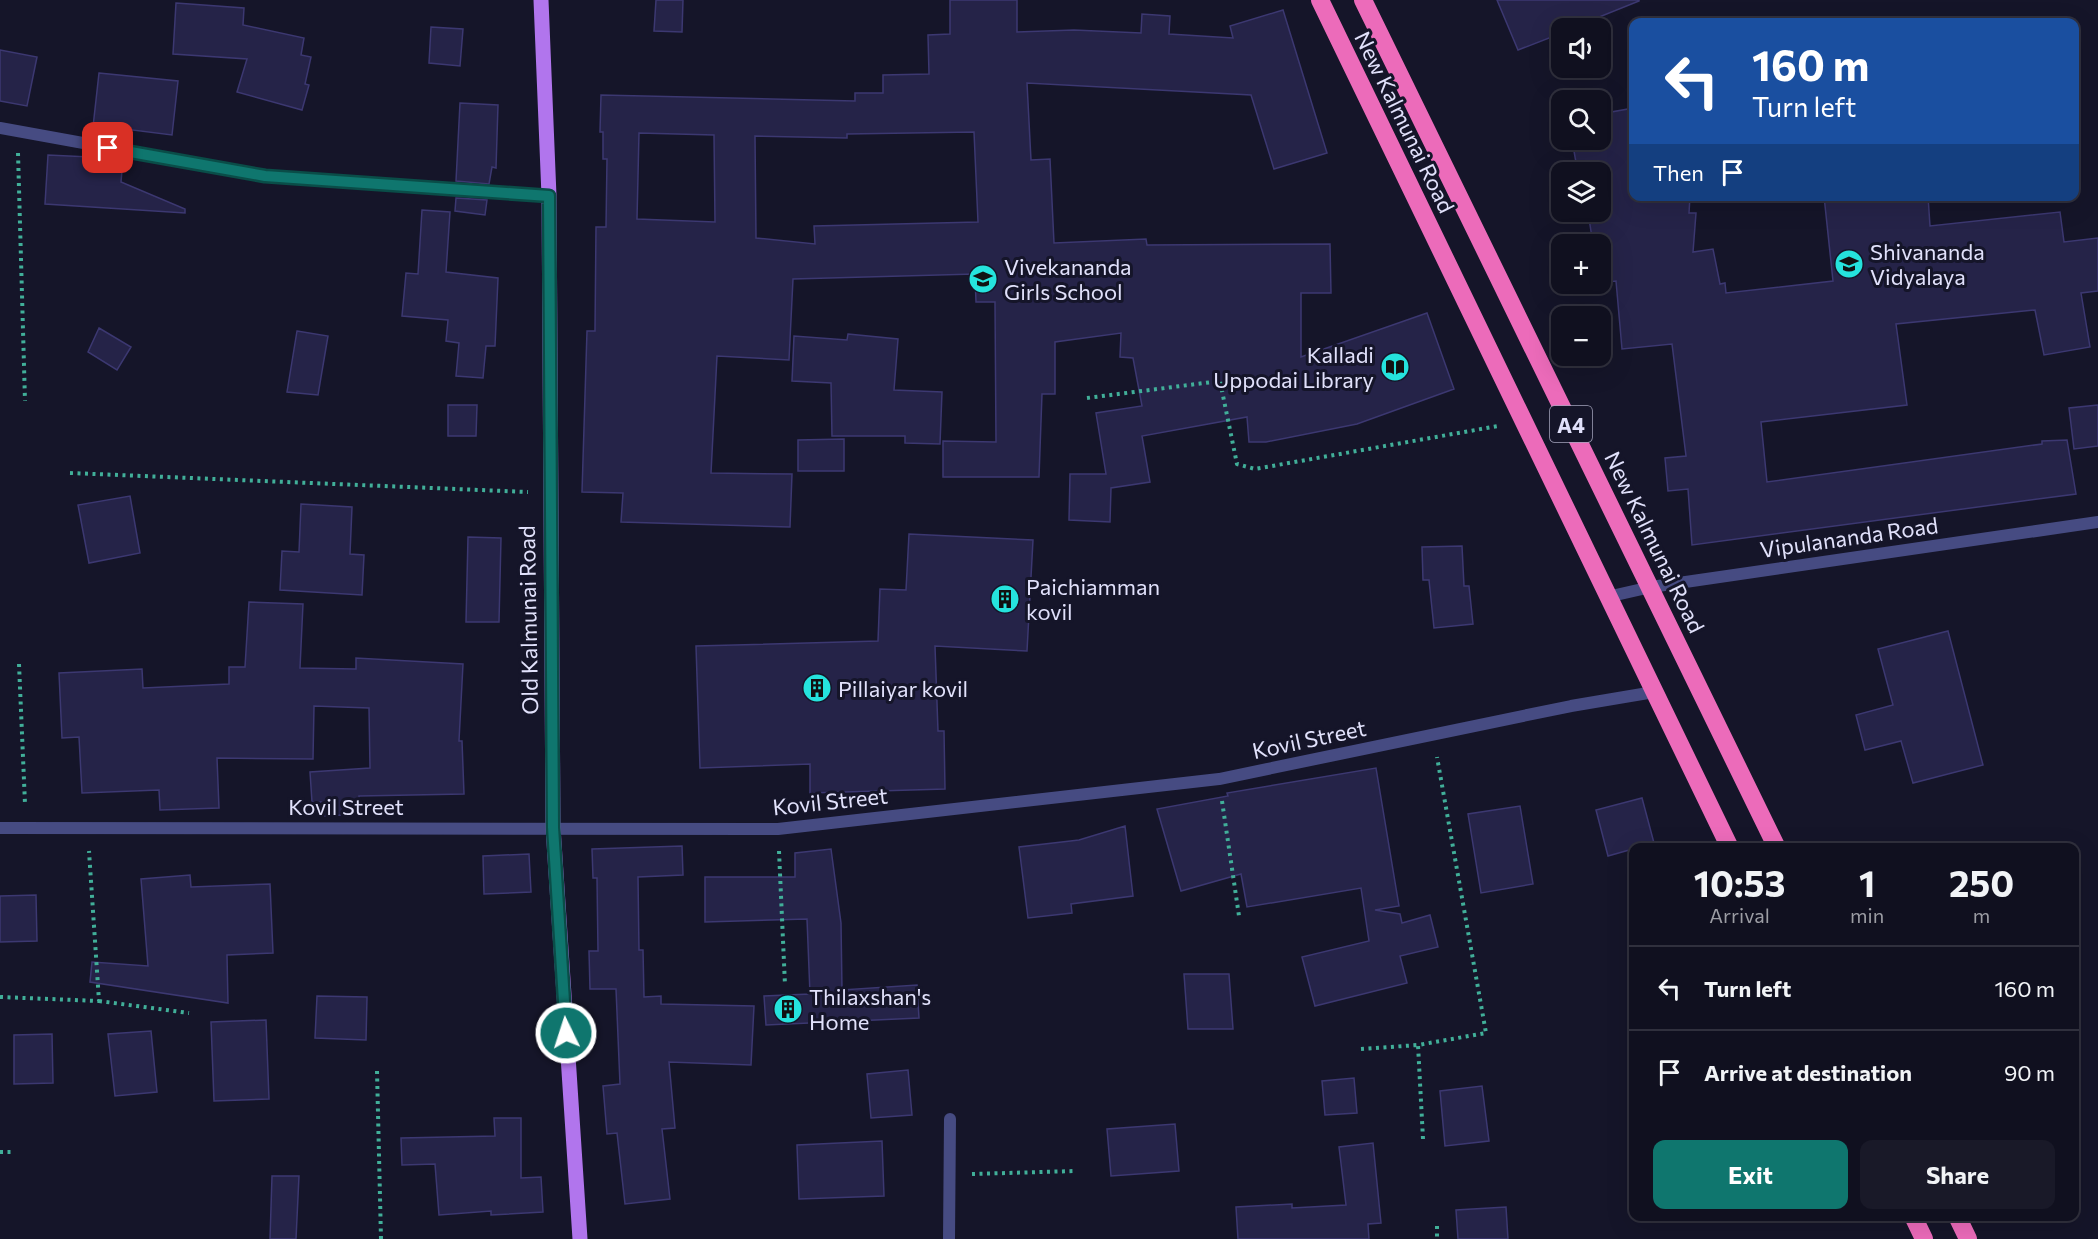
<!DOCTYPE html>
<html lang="en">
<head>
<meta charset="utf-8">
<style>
	body { margin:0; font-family:Commissioner,sans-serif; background:#191928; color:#f1f3f6; height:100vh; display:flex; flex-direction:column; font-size:22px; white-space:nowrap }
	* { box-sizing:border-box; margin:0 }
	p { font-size:20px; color:#9c9da4 }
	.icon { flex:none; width:33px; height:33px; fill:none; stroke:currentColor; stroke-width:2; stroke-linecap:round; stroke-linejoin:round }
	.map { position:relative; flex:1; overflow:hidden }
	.panel { position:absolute; left:1629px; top:843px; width:450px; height:378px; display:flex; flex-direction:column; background:#10101f; border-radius:12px; box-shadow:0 6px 24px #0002,0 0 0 2px #30303d }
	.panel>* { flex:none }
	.top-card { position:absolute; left:1629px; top:18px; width:450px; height:183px; border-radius:12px; box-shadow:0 6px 24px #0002,0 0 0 2px #30303d; background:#1a4fa0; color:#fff; overflow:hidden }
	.buttons { position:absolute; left:1551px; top:18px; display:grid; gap:12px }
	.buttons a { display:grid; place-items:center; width:60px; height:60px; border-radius:12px; background:#10101f; box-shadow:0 6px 24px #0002,0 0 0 2px #30303d; font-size:30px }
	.pin { position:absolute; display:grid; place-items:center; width:51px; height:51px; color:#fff; margin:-26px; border-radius:12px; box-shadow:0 3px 9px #0006 }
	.me { position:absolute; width:66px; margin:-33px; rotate:356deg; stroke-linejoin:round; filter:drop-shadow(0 0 4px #0008) }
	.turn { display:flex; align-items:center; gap:21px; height:126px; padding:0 24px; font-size:27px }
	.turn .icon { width:78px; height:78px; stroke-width:2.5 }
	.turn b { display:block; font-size:42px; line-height:51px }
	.then { display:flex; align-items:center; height:57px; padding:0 24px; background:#0003; gap:12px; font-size:22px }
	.eta { display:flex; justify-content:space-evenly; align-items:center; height:102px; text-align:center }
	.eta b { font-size:36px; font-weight:700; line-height:42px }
	.primary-button { display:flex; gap:12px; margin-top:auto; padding:12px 24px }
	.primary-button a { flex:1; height:69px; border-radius:12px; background:#0f766e; color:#fff; font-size:24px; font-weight:700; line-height:69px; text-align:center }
	.primary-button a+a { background:#191928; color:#f1f3f6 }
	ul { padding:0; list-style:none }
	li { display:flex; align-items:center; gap:18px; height:84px; padding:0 24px; border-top:2px solid #30303d }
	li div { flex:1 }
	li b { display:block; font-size:22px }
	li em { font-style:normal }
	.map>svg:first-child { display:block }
</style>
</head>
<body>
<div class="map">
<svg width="2098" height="1239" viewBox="0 0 2098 1239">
	<rect width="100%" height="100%" fill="#151529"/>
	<!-- building -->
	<path fill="#252348" stroke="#3c3871" stroke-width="1.5" fill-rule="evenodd" d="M656,0H683L682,32L654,31Z
		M950,0H1017V32L1074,30L1141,33L1142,14L1170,16L1169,34L1233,38L1230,26L1283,10L1327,153L1274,169L1251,95L1027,83L1031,160L1050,159L1054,243L1146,239L1147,245L1330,244L1331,293H1301V357L1427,313L1454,389L1357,424L1266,442H1249L1247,417L1142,436L1150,482L1111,488L1110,522L1069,520L1070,474H1106L1096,413L1142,406L1133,358L1120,357L1121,333L1055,342V394H1042L1039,477H943V441L996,442L995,302H976L975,274L793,279L789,360L717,356L711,473L792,474L790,527L621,522L623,493L582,492L587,331H595L596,227H606L607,159H603V132H600L601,95L855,101V93H883V75L929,74L928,35L950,34ZM974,132L978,222L814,226L815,244L756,238L755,136L847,138V134ZM639,133L714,135L715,222L637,219Z
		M1497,0H1639V1L1572,28H1562V33L1518,50Z
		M176,3L244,8L243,25L304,38L301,55L311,57L305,84L309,85L302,110L237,92L247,59L173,54Z
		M431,27L463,29L460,66L429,63Z
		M0,50L37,57L27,106L0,101Z
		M99,73L178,81L172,135L125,129L124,142L92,136Z
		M460,103L498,105L496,168L492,167L489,184L456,181Z
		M1634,108V196H1690L1689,213H1696L1693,252L1713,249L1720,284L1725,283L1726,293L1833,281L1824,196H1928L1930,226L2060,212L2064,242L2098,238V291L2081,293L2090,347L2044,355L2035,310L1896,324L1907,405L1761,422L1767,482L2042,444V441L2067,440L2076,494L1692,545L1688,489L1668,491L1665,458L1686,456L1672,344L1622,349L1616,281L1600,283V244H1593L1588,212H1600V172H1581L1580,167L1577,168L1572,140H1600V114Z
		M90,153L123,159L121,182L185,209V213L45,204L48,155L90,157Z
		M456,198L487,200L485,215L455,211Z
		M422,210L450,212L446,272L498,278L495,346H486L483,378L456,376L459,343L446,341L448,320L402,316L406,273L418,274Z
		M99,328L131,347L117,370L88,352Z
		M297,331L328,336L318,395L287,392Z
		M848,334L898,339L894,390L942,392L940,444L905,443V436H832L831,383L792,381L794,336L847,340Z
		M448,405H477L476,436H448Z
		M2098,405V446L2074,449L2069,408Z
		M844,439V471H798V440Z
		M130,496L140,553L89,563L78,505Z
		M301,504L352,507L350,554L364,555L362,595L280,590L282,551L299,552Z
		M909,534L1033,540L1027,651L935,646L938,731H944L945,789L810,793V764L700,768L696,646L878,641L880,589L906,590Z
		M468,537L501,538L499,622H466Z
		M1462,546L1464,586H1469L1473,624L1434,628L1429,580H1423L1422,547Z
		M249,602L303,604L300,668L356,669V658L463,664L459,741H462L464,794L359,796L360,814L325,816L324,802H312L310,772L370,768L369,708L314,706L313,759L217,758L219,808L160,810L159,790L82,793L79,737L62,738L59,673L142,669L143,688L229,684V667H245Z
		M1948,631L1983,765L1913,783L1901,741L1865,750L1856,715L1893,705L1878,649Z
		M1376,768L1399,906L1375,910L1400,914L1402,923L1430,915L1438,947L1400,956L1407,983L1315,1006L1302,957L1369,941L1361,888L1247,907L1241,874L1181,891L1157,809L1228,796L1227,793Z
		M1642,798L1654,843L1608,856L1596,810Z
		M1520,806L1533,884L1481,893L1468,814Z
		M1125,826L1133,896L1071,904L1072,913L1028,918L1019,847L1079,840Z
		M682,846L683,875L638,877L639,950H643L644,997L661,996V1004L754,1006L751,1065L669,1062L675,1128L662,1129L670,1199L625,1204L617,1133L607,1134L603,1086L620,1084L616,989H590L589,951H598L597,878H593L592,849Z
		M831,849L841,923L842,990L917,985L919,1018L766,1025L764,996L810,994L807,919L705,922V877H795V853Z
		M529,854L531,892L484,894L483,856Z
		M190,875L191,887L270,884L273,953L227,955L228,1003L90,982L92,962L148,966L141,879Z
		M36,895L37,941L0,942V896Z
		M1184,974H1229L1233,1029H1188Z
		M317,996L367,997L366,1040L315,1038Z
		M266,1020L269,1099L214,1101L211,1022Z
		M151,1031L157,1092L115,1096L108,1034Z
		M52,1034L53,1083L14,1084V1035Z
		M908,1070L912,1115L871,1118L867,1074Z
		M1354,1078L1357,1113L1325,1115L1322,1081Z
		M1482,1086L1489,1141L1445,1146L1440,1091Z
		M494,1118H521V1178L541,1177L543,1212L491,1215V1211L439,1215L435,1164L402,1165L401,1138L495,1136Z
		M1175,1124L1179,1171L1111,1176L1107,1129Z
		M882,1141L884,1196L799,1199L797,1145Z
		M1373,1143L1381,1223L1368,1224L1369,1239H1238L1236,1207L1292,1204V1208L1346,1205L1339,1147Z
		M272,1176H299L296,1239H270Z
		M1506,1207L1508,1239H1458L1456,1210Z"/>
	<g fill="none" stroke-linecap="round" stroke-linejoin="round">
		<!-- path -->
		<path stroke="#41af99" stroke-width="4" stroke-dasharray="3 4.5" stroke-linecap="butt" d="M18,153L25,401
			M1087,398L1220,381L1237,464L1255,469L1498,426
			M70,473L528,492
			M19,664L25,804
			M1222,801L1239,916
			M779,851L785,985
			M0,997L99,1001L89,851
			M99,1001L189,1013
			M1361,1049L1418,1045
			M377,1071L381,1239
			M1423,1139L1418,1045L1486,1033L1437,757
			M0,1152H15
			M972,1174L1076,1171
			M1437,1226V1239"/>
		<!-- lane -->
		<path stroke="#464b82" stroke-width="12" d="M0,128L265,176L549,196"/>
		<!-- street -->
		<path stroke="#464b82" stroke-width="12" d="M1607,597L1651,587L2098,522
			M0,828L778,829L1219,779L1571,706L1654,692
			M949,1239L950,1119"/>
		<!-- primary -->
		<path stroke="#b175ed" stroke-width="15" d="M541,0L549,196L553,827L580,1239"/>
		<!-- highway -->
		<path stroke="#ec6bba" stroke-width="18" d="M1320,0L1730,848
			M1363,0L1777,848
			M1913,1216L1924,1239
			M1957,1216L1968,1239"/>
	</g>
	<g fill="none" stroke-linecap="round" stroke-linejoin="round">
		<!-- route casing -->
		<g stroke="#0a4d48" stroke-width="15">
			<path id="route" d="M108,148L265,176L549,196L553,827L566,1033"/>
		</g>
		<!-- route -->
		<use href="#route" stroke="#0f766e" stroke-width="10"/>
	</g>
	<!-- icons -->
	<defs>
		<g id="school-disc" transform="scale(1.5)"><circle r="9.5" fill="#25e3dd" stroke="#151529"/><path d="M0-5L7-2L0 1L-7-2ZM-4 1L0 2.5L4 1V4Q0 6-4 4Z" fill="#111"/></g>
		<g id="library-disc" transform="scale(1.5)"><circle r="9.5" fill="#25e3dd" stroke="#151529"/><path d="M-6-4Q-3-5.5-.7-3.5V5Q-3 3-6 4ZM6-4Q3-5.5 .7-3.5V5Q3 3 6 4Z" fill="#111"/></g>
		<g id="building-disc" transform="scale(1.5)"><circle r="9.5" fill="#25e3dd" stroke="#151529"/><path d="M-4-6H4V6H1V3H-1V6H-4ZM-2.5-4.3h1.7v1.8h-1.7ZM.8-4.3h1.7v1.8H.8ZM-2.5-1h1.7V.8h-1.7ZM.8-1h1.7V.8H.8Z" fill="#111"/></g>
	</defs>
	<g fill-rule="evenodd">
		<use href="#school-disc" x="1849" y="264"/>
		<use href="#school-disc" x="983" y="279"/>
		<use href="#library-disc" x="1395" y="367"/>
		<use href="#building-disc" x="1005" y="599"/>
		<use href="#building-disc" x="817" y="688"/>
		<use href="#building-disc" x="788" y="1009"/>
	</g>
	<g text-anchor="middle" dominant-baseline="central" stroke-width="6" stroke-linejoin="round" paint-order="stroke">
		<!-- shield labels -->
		<rect fill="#151529" stroke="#a4a4bc" stroke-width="1.5" x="1550" y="406" width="42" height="36" rx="4.5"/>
		<g font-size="21" font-weight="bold" fill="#e1e1fb">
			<text x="1571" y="424">A4</text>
		</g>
		<!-- street labels -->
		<g font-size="22" fill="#e1e1fb" stroke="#151529">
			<text transform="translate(1405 122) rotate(64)">New Kalmunai Road</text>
			<text transform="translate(1849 537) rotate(-8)">Vipulananda Road</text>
			<text transform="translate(1655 542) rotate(64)">New Kalmunai Road</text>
			<text transform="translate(528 620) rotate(-91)">Old Kalmunai Road</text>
			<text transform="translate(1309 739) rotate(-12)">Kovil Street</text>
			<text transform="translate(830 801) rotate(-6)">Kovil Street</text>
			<text x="346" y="806">Kovil Street</text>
		</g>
		<!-- poi labels -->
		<g font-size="22" fill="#e1e1fb" stroke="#151529" text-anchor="start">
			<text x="1870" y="251">Shivananda<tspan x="1870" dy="25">Vidyalaya</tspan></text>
			<text x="1004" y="266">Vivekananda<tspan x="1004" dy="25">Girls School</tspan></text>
			<text x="1374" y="354" text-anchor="end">Kalladi<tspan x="1374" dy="25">Uppodai Library</tspan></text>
			<text x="1026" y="586">Paichiamman<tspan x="1026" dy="25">kovil</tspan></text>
			<text x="838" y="688">Pillaiyar kovil</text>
			<text x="809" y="996">Thilaxshan's<tspan x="809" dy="25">Home</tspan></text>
		</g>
	</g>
</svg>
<div class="buttons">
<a><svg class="icon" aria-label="sound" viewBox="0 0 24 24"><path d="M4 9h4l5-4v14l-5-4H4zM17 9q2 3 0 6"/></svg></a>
<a><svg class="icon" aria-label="search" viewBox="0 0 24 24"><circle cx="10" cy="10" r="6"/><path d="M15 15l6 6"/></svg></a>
<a><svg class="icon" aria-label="layers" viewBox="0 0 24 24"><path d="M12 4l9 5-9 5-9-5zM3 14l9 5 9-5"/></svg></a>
<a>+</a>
<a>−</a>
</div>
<div class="pin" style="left:108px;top:148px;background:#d93025"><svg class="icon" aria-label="arrive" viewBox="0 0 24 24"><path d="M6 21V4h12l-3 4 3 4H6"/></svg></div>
<svg class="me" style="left:566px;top:1033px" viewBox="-20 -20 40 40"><circle r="17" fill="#0f766e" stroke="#fff" stroke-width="3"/><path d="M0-11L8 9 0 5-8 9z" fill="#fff"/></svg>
<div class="top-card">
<div class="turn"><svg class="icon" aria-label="left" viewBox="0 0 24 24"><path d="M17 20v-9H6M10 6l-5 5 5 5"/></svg><div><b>160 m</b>Turn left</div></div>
<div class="then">Then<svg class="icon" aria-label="arrive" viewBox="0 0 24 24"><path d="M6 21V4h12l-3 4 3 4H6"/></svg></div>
</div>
<section class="panel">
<div class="eta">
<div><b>10:53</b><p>Arrival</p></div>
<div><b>1</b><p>min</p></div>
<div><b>250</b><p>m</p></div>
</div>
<ul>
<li><svg class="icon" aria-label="left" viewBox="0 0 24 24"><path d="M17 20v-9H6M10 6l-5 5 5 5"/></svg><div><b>Turn left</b></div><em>160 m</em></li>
<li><svg class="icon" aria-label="arrive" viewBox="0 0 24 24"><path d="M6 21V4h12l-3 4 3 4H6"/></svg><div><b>Arrive at destination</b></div><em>90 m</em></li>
</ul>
<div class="primary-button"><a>Exit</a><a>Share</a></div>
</section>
</div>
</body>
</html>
